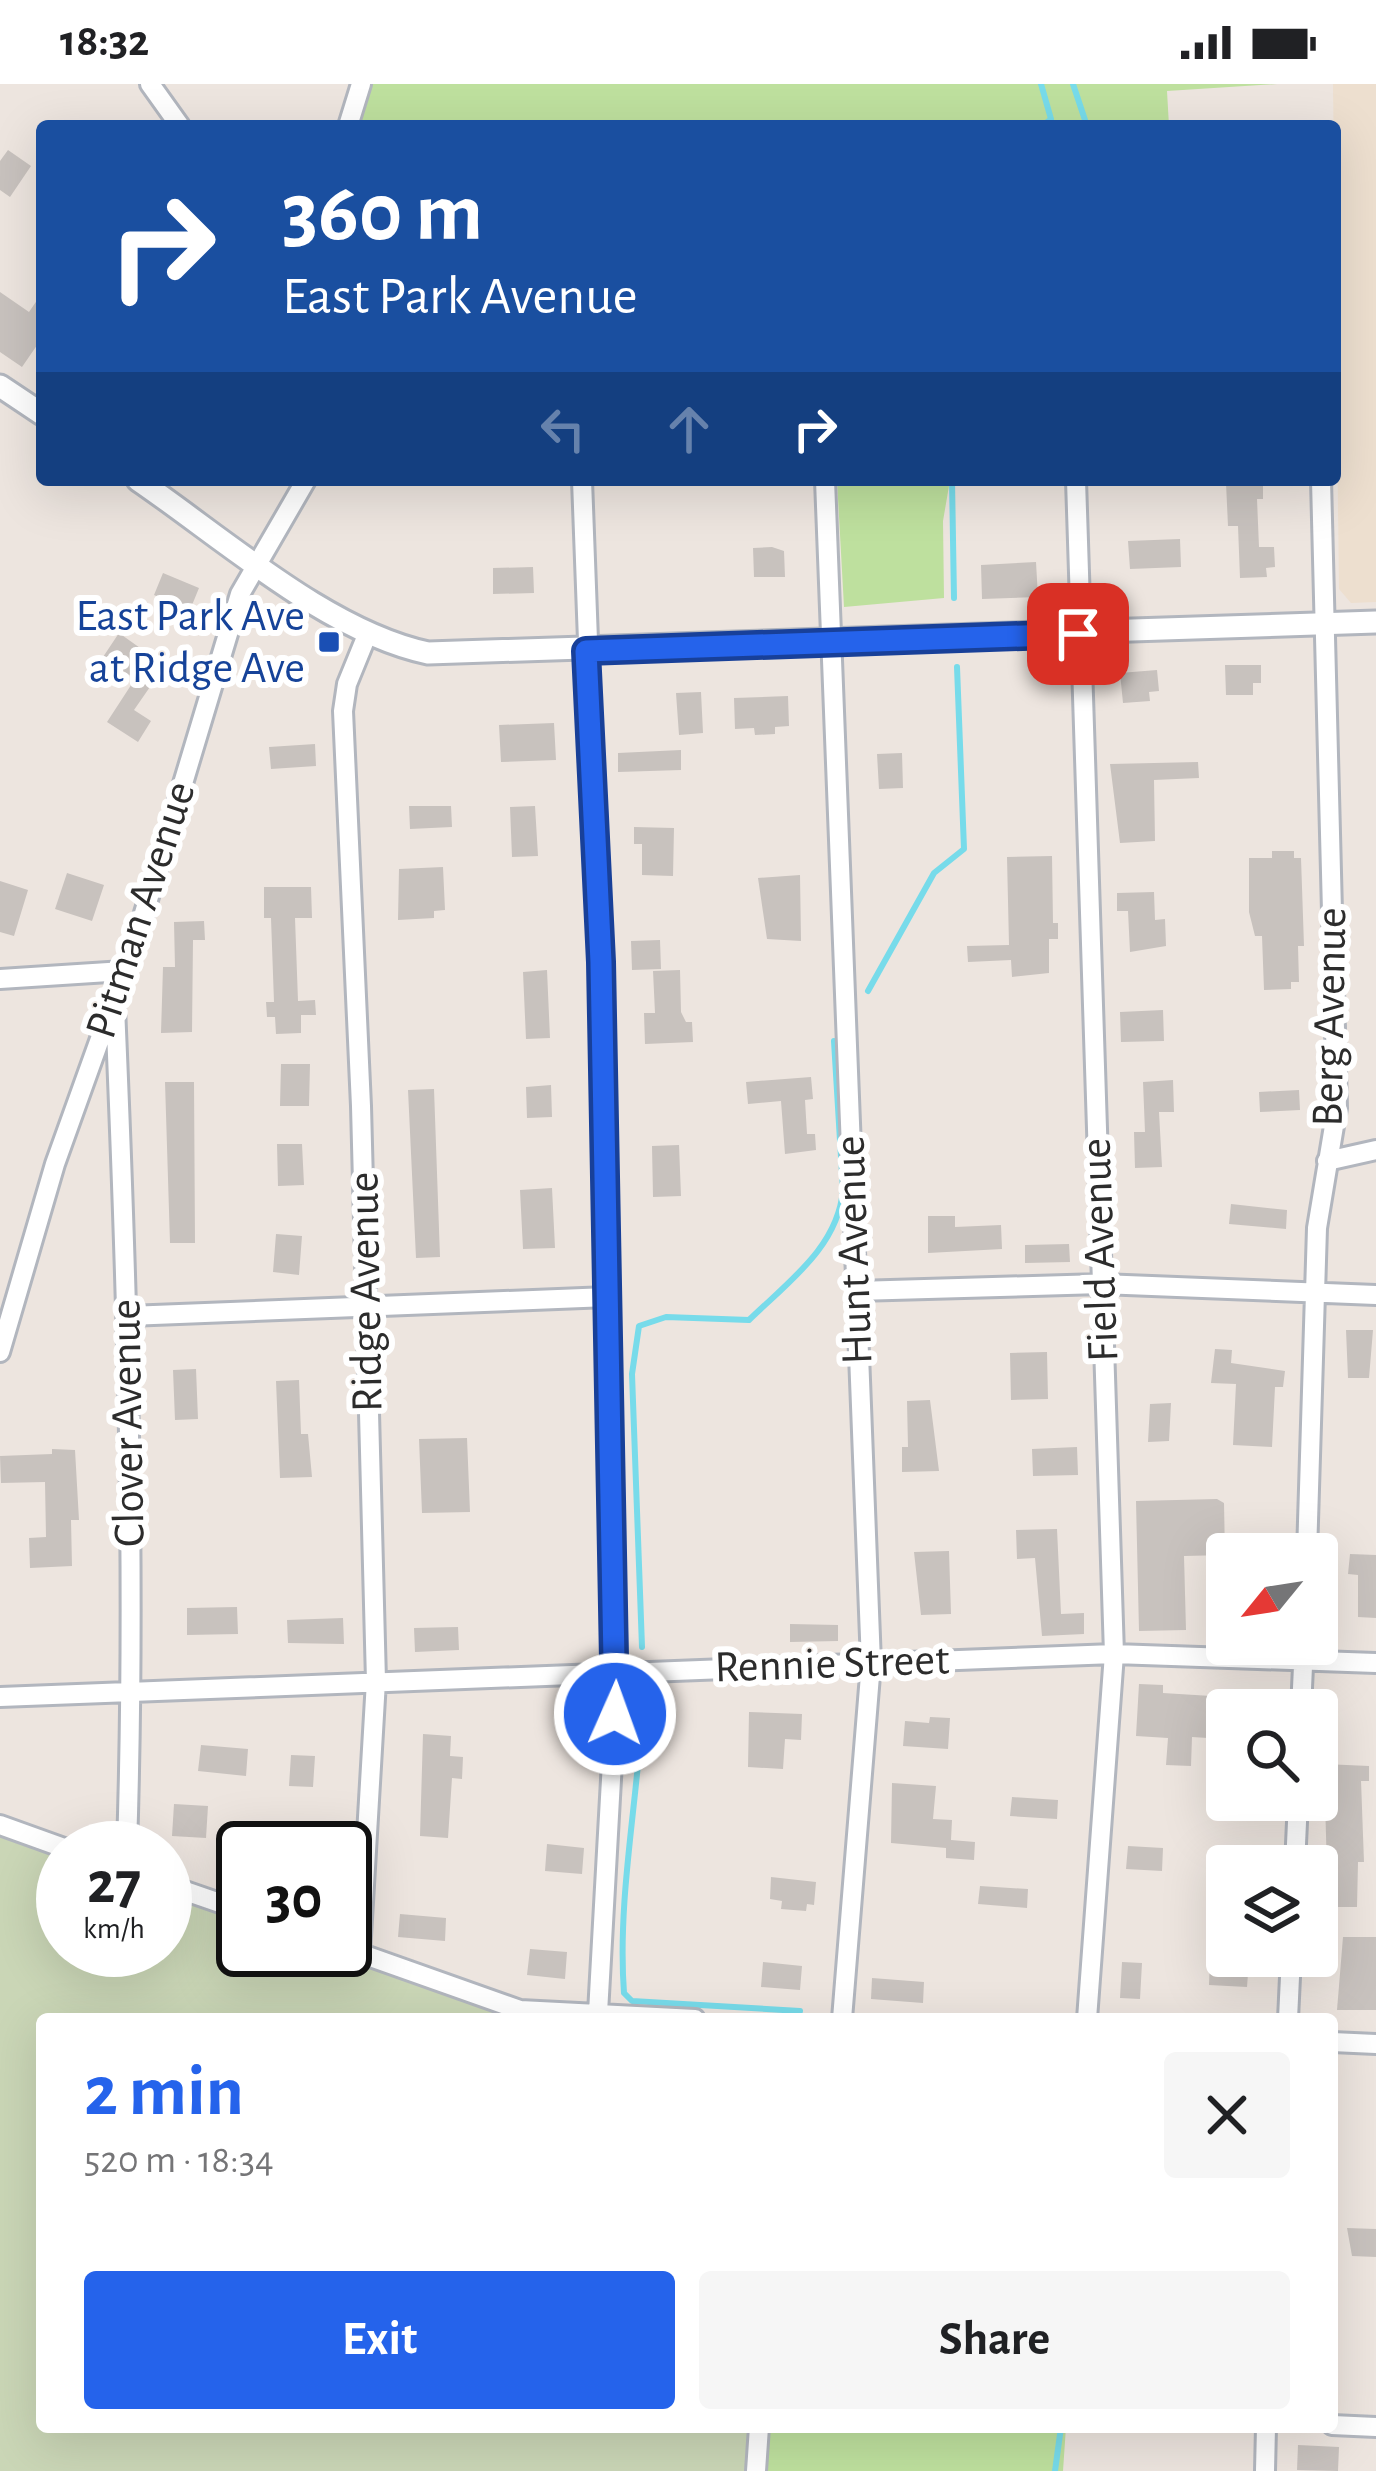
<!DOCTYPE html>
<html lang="en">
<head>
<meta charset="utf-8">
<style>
	body { margin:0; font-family:"Alegreya Sans",sans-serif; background:#f6f6f6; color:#202124; height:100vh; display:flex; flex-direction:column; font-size:45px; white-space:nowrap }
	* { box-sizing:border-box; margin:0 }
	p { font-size:39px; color:#757577 }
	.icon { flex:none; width:66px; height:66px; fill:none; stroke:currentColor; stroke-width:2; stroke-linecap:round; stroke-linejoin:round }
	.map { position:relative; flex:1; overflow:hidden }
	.sheet { position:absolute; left:36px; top:1929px; width:1302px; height:420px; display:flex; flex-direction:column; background:#fff; border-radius:12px; box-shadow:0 12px 48px #0002 }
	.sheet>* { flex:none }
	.guide { position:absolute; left:36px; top:36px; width:1305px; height:366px; border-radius:12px; box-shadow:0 12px 48px #0002; background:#1a4fa0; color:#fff; overflow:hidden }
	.needle { width:78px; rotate:240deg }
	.fabs { position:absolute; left:1206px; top:1449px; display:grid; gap:24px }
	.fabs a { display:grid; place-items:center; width:132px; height:132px; border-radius:12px; background:#fff; box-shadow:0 12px 48px #0002; font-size:60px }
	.speed { position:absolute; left:36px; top:1737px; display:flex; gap:24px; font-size:60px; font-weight:700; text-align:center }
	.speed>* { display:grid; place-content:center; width:156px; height:156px; border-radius:50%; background:#fff; box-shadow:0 12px 48px #0002; line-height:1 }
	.speed small { font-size:30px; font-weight:400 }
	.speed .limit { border:6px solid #111; border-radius:18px; background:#fff; color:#111 }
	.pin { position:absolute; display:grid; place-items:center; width:102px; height:102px; color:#fff; margin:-51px; border-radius:24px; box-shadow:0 6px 18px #0006 }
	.me { position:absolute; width:132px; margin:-66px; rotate:2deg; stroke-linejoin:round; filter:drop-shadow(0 0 9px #0008) }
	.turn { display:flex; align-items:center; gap:42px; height:252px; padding:0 48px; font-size:54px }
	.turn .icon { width:156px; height:156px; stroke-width:2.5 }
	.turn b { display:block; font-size:84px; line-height:102px }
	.lanes { display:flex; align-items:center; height:114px; padding:0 48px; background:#0003; justify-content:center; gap:60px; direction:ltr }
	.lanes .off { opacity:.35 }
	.round { display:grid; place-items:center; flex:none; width:126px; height:126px; border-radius:12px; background:#f6f6f6 }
	.summary { display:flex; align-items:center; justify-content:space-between; height:204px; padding:0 48px }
	h1 { font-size:72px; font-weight:700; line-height:90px; color:#2563eb }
	.primary-button { display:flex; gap:24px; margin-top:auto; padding:24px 48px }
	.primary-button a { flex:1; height:138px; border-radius:12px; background:#2563eb; color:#fff; font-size:48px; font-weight:700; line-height:138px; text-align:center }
	.primary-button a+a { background:#f6f6f6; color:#202124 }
	.status { display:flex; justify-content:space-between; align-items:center; height:84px; padding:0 60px; background:#fff; direction:ltr }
	.status svg { height:33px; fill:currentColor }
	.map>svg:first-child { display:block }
</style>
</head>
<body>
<div class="status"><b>18:32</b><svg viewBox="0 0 49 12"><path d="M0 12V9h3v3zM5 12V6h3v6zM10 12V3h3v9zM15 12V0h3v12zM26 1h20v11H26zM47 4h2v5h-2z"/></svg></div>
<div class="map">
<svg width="1376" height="2387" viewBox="0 0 1376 2387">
	<rect width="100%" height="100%" fill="#ede5df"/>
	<!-- education -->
	<path fill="#eddfcf" d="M1333,0H1376V518L1351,519L1339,505Z"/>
	<!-- green -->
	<path fill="#bee09e" d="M367,0H1277L1167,7L1169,42H361Z
		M837,396H950L943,437L944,514L844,523Z
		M770,2343H1066L1063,2387H767Z"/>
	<!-- cemetery -->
	<path fill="#cad6b6" d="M0,1741L63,1764V1866H165V1801L243,1829V1866H344L503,1924L719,1935H42V2343H770L767,2387H0Z"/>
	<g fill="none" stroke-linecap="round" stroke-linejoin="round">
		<!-- stream -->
		<path stroke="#77dbea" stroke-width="6" d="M1041,0L1051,35L1042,42
			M1073,0L1087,42
			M952,396L954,514
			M868,907L934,789L964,765L957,583
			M642,1563L632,1290L639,1242L666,1233L749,1236C788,1198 838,1163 843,1106L834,957
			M643,1619C638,1715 617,1815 624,1909L632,1917L800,1927
			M1055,2387L1061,2343"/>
	</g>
	<!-- building -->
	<path fill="#c8c2be" d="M8,66L31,82L10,113L0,106V77Z
		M0,208L29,228L42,209V254L22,283L0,268Z
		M1263,398V415H1257L1259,463H1274L1275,483L1266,484L1267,493L1240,494L1238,442H1228L1226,399Z
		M1180,455L1181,483L1130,485L1128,457Z
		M772,463L784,467L785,493H754L753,464Z
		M1036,478L1038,513L982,515L981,481Z
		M533,483L534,509L493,510V484Z
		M163,489L199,504L190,526L154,511Z
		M119,549L157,576L153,581L161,587L134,626L151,637L138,658L107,638L135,595L103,573Z
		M1225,581H1261V599H1253V611H1226Z
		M1157,586L1159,607L1149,608L1150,617L1123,619L1120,589Z
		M701,608L703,649L679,651L676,609Z
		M788,612L789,642L775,643V650L755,651L754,644L735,645L734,614Z
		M554,639L556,676L501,678L499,641Z
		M315,660L316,682L271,685L269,663Z
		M681,666V686L618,688V669Z
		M902,669L903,704L879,705L877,670Z
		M1198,678L1199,694L1154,696L1155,757L1120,759L1110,680Z
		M409,722H451L452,743L410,745Z
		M535,722L538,772L512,773L510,723Z
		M634,743L674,744L673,792L642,791V760H634Z
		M1272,767H1294V774H1301L1304,862H1298L1299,898H1291V905L1264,906L1262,852H1255L1249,828V774H1272Z
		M1052,772L1053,839H1058V855H1049V889L1012,893L1011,876L968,878L967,862L1009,861L1007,773Z
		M443,783L445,826L434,827V834L398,836L399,785Z
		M67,789L104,801L92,837L55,825Z
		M800,791L801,857L767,855L758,794Z
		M0,797L28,806L14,852L0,848Z
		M264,803H311L312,834H295L298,917L315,916L316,931H301V949L276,950L275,933H267L266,918H274L271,834H264Z
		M1154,808L1155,836L1165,835L1166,862L1130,868L1128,827H1117V809Z
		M204,837L205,856H193L192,948L161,949L163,883H175L174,838Z
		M660,856L661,885L632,886L631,857Z
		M547,886L550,954L526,955L523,888Z
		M680,886L681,928L686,938H692L693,958L645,960L644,929H655L653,887Z
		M1163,926L1164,957L1121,958L1120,928Z
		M281,980H310L309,1022H280Z
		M811,993L813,1015L805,1016L807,1050H815L816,1066L785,1070L781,1017L748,1020L746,998Z
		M1173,996L1174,1028H1159L1162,1083L1135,1084L1134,1048H1145L1143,998Z
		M165,998H194L195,1159H170Z
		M551,1001L552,1033L527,1034L526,1003Z
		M434,1005L440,1173L416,1174L408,1006Z
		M1299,1006L1300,1026L1260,1028L1259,1008Z
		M277,1060H302L304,1101L278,1102Z
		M679,1061L681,1112L653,1113L652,1062Z
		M552,1104L555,1164L523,1165L520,1106Z
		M1231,1120L1287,1126L1286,1145L1229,1140Z
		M928,1132H955V1143L1001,1141L1002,1165L928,1169Z
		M276,1150L302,1152L299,1191L273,1188Z
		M1069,1160L1070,1178L1025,1179V1161Z
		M1346,1246H1373L1369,1294H1348Z
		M1215,1265L1232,1266L1231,1279L1285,1287L1283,1303H1275L1272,1363L1233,1361L1236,1300L1211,1299Z
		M1047,1268L1048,1315L1011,1316L1010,1269Z
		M196,1285L198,1335L175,1336L173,1286Z
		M299,1296L301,1350H308L312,1393L280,1394L276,1297Z
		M930,1316L939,1387L902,1388V1363H908L907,1317Z
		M1171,1319L1169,1357L1148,1358L1150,1320Z
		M467,1354L470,1428L422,1429L419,1355Z
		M1077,1363L1078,1391L1033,1392L1032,1365Z
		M52,1365L75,1366L79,1436H71L72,1482L30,1484L29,1454L46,1453L45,1398L1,1399L0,1372L52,1370Z
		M1217,1415L1224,1419L1225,1471L1184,1472L1186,1546L1139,1547L1136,1417Z
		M1057,1445L1061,1530L1084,1529V1550L1042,1552L1035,1474L1017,1475L1016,1446Z
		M949,1467L951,1530L921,1531L914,1468Z
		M1350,1470L1376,1471V1534L1358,1533V1491L1348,1490Z
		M237,1523L238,1550L187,1551V1524Z
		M343,1534L344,1560L288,1559L287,1536Z
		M790,1540L838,1541V1557L790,1558Z
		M458,1543L459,1566L415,1568L414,1544Z
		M1139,1600L1163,1601V1609L1227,1613V1641L1208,1640V1654L1192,1653L1191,1682L1166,1681L1168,1654L1136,1652Z
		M749,1628L802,1630L801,1656L785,1655L783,1685L748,1683Z
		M930,1633L950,1634L948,1665L903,1662L905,1637L929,1639Z
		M423,1650L451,1652L450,1672L463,1673L462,1695L452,1694L448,1754L420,1752Z
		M201,1661L248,1665L246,1692L198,1687Z
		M291,1671L315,1672L313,1703L289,1702Z
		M1324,1680L1369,1682V1697H1361L1364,1778H1358L1357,1823H1328Z
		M892,1699L936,1702L933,1735L952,1736L951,1756L975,1758L974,1776L946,1774V1764L891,1759Z
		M1012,1713L1058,1716L1057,1735L1010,1732Z
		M174,1720L208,1722L206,1754L172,1752Z
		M547,1760L584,1764L582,1790L545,1787Z
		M1128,1762L1163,1764L1162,1787L1126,1785Z
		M771,1793L816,1798L814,1821L807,1820L806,1827L781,1825L782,1817L770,1815Z
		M980,1802L1028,1805L1027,1824L978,1820Z
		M400,1830L446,1834L445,1857L398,1853Z
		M1343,1853H1376V1926H1337Z
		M530,1865L567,1868L565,1895L527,1891Z
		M1210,1874L1249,1876L1247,1903L1209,1901Z
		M763,1878L802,1882L800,1906L761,1903Z
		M1122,1878L1142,1879L1140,1915L1120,1914Z
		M872,1894L924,1898L923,1919L871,1915Z
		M1347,2144L1376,2145V2173L1352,2172Z
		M1298,2361L1339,2363L1338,2387L1297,2386Z"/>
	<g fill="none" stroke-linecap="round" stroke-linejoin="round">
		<!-- minor casing -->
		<g stroke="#b2b6be" stroke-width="24">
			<path id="minor" d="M150,0L180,42
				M348,42L361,0
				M582,396L600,878L617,1588L598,1929
				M825,396L871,1579L842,1935
				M1076,396L1114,1570L1087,1935
				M0,895L124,887
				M115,923C127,1203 136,1484 127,1764
				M1327,1077L1376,1066
				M856,1207L1101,1200L1376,1211
				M128,1232L608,1213
				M0,1268L55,1080L138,849L240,510L306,396
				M1307,1470L1317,1144L1337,1024L1321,396
				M0,1613L1114,1570L1376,1579
				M1301,1626L1304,1560
				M0,1741L64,1764
				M1295,1782L1298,1716
				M165,1800L243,1827
				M345,1864L520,1926L695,1935
				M360,1869L376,1597L361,1022L343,627L347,600L367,551
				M1288,1935L1291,1872
				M1332,1958L1376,1960
				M1332,2341L1376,2343
				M756,2387L759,2343
				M1265,2387L1266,2343"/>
		</g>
		<!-- tertiary casing -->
		<g stroke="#b2b6be" stroke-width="27">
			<path id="tertiary" d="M0,302L42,330
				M138,396C223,454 328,548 428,569L1376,538"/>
		</g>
		<!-- minor -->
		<use href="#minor" stroke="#fff" stroke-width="18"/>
		<!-- tertiary -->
		<use href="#tertiary" stroke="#fff" stroke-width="21"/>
	</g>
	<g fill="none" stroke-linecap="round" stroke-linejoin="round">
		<!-- route casing -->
		<g stroke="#184099" stroke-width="30">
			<path id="route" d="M615,1630L601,878L586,567L1078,550"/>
		</g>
		<!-- route -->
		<use href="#route" stroke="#2563eb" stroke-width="21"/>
	</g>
	<!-- markers -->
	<rect fill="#1a4fb4" stroke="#fff" stroke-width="4.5" x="317" y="546" width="24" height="24" rx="6"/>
	<g text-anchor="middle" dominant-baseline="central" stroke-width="12" stroke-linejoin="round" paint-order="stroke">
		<!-- transit labels -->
		<g font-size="45" fill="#164399" stroke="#fff" text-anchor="end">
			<text x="305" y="532">East Park Ave<tspan x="305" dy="52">at Ridge Ave</tspan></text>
		</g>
		<!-- street labels -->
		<g font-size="45" fill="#2c2c2c" stroke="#fff">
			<text transform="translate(141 826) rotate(-72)">Pitman Avenue</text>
			<text transform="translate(1330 933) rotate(-89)">Berg Avenue</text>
			<text transform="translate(854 1166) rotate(-92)">Hunt Avenue</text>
			<text transform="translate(1100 1166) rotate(-92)">Field Avenue</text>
			<text transform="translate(366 1208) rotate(-91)">Ridge Avenue</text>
			<text transform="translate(128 1339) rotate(-91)">Clover Avenue</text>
			<text transform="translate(832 1580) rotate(-2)">Rennie Street</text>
		</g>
	</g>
</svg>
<div class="fabs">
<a><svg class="needle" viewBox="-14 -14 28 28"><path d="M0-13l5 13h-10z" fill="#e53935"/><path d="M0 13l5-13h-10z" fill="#757577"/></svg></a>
<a><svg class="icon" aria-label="search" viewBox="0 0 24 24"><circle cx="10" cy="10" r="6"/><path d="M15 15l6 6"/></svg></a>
<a><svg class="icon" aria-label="layers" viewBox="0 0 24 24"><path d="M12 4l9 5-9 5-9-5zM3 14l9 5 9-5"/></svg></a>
</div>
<div class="speed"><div>27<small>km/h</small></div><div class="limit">30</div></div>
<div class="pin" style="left:1078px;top:550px;background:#d93025"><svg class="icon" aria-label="arrive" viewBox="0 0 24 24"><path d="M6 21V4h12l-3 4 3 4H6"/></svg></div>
<svg class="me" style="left:615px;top:1630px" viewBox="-20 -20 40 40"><circle r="17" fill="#2563eb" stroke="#fff" stroke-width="3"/><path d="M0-11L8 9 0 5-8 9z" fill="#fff"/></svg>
<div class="guide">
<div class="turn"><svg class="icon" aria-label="right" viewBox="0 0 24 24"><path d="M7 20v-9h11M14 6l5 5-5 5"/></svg><div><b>360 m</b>East Park Avenue</div></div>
<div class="lanes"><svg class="icon off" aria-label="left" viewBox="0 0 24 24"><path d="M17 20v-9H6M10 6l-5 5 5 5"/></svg><svg class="icon off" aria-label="ahead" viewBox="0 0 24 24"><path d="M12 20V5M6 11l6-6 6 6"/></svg><svg class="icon" aria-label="right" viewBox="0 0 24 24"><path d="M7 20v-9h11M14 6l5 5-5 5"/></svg></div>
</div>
<section class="sheet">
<div class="summary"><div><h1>2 min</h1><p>520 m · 18:34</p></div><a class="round"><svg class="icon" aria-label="close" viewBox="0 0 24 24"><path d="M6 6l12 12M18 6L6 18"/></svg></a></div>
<div class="primary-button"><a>Exit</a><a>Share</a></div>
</section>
</div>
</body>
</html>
